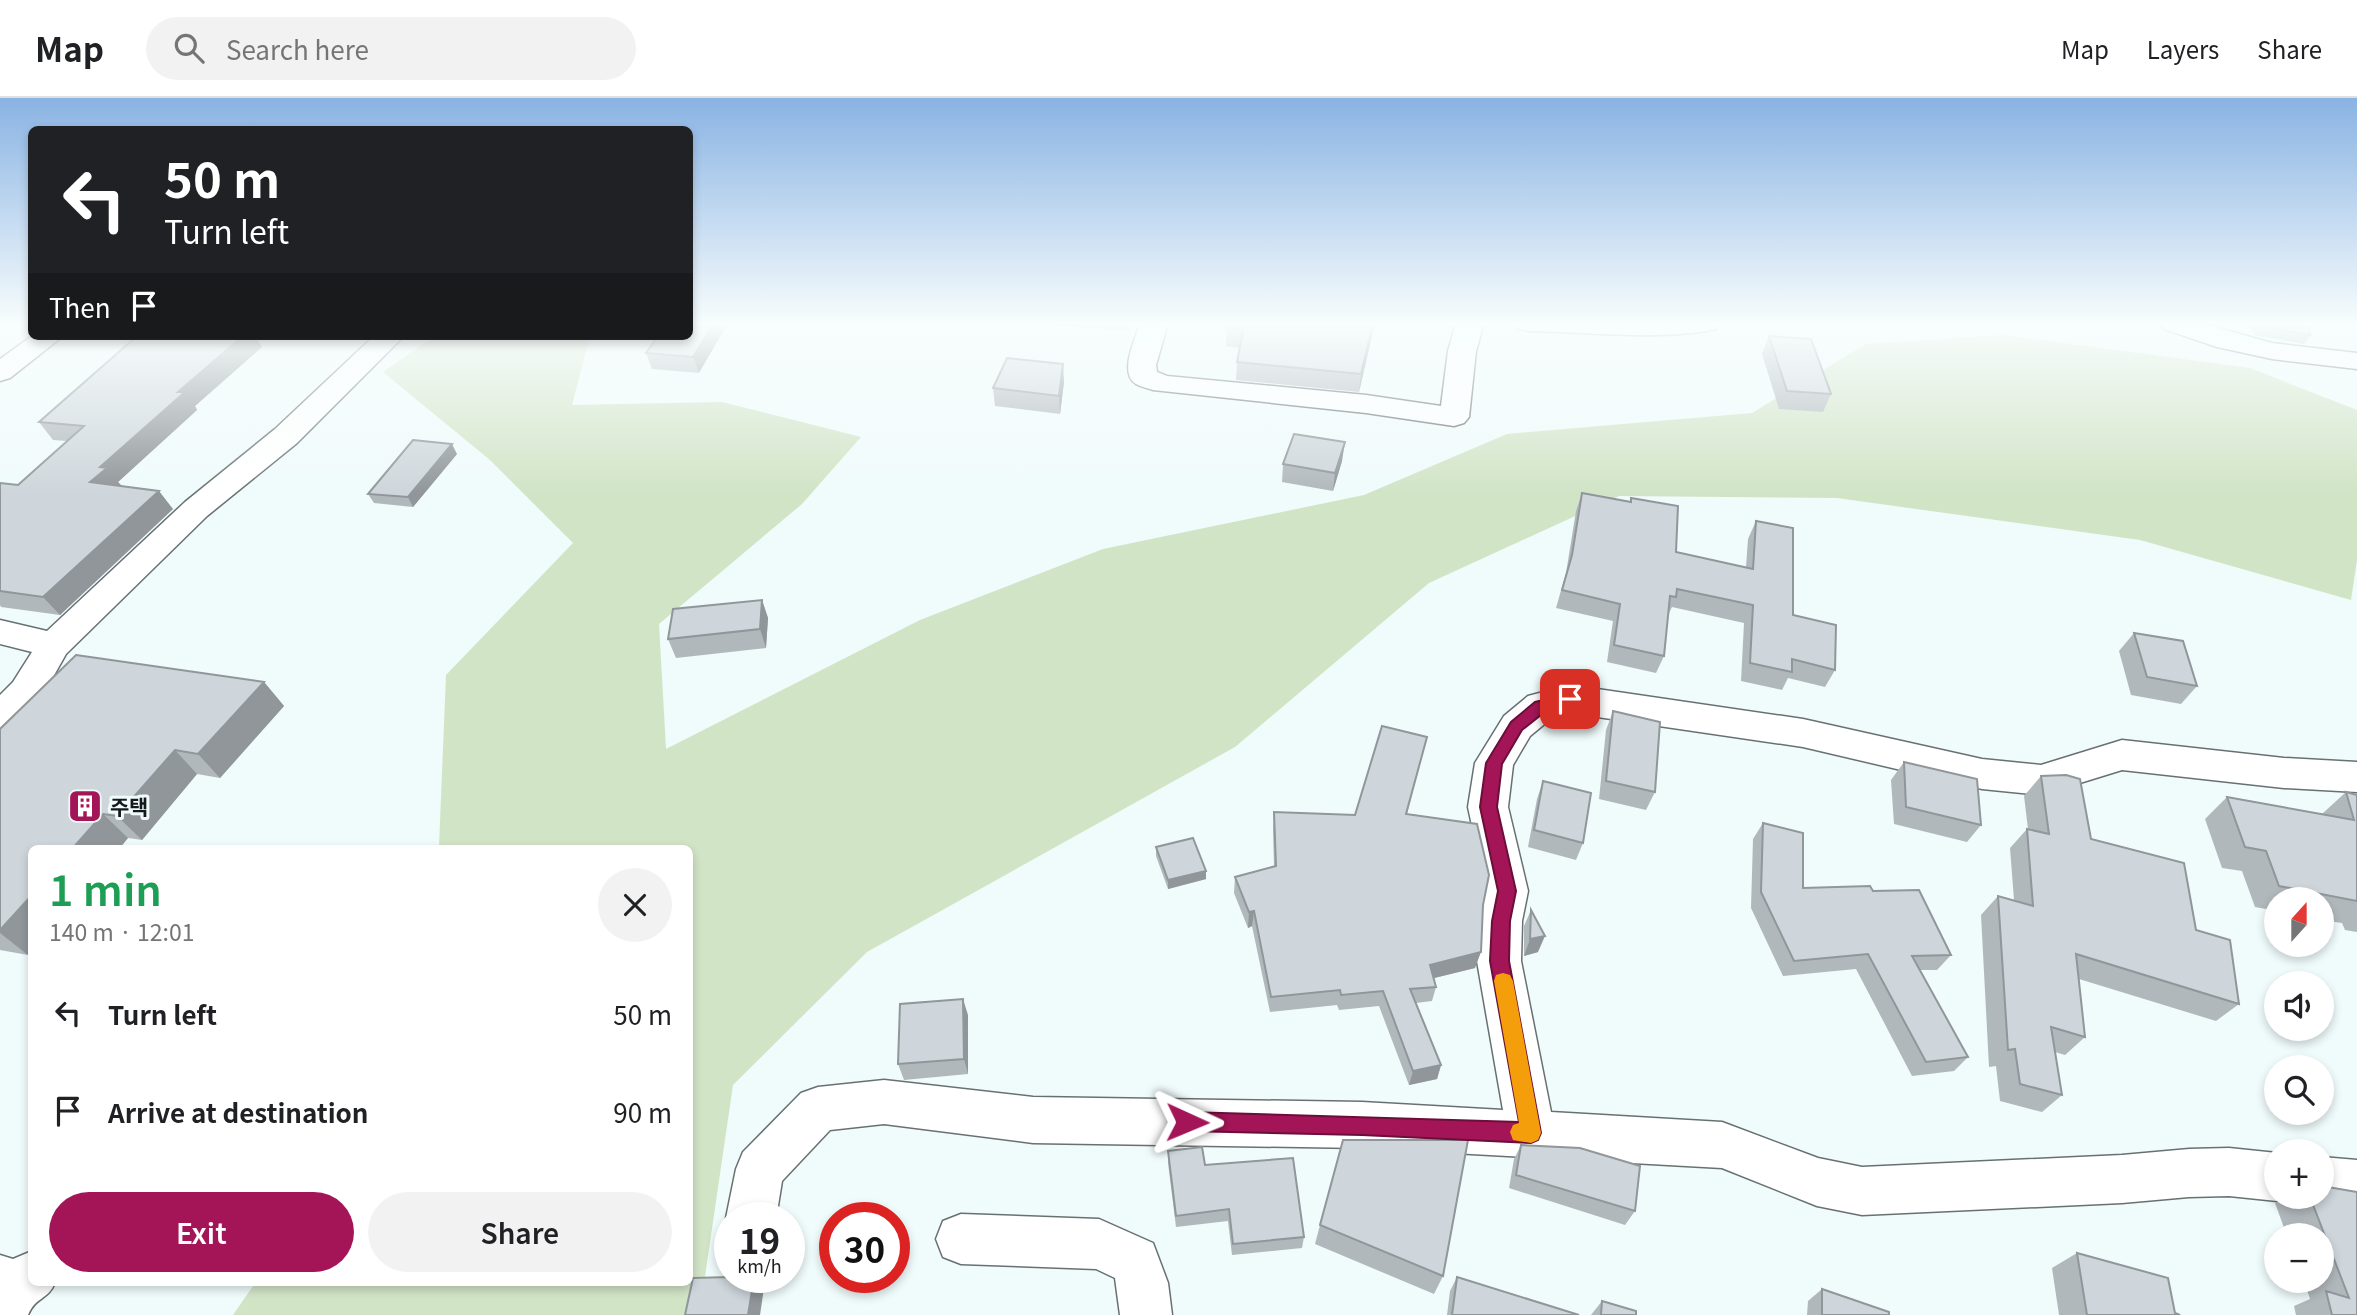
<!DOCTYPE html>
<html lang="en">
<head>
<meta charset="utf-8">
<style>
	body { margin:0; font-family:Georgia,"Noto Sans KR",serif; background:#f2f2f2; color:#202124; height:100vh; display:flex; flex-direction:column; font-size:26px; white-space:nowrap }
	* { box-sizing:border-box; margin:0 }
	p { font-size:23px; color:#757577 }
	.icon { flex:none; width:38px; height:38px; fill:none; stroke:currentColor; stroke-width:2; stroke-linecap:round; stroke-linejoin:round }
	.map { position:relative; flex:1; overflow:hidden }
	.side { position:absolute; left:28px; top:747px; width:665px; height:441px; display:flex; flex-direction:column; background:#fff; border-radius:10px; box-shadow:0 4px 10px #0003 }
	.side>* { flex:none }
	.hud { position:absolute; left:28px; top:28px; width:665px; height:214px; border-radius:10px; box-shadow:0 4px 10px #0003; background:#202124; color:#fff; overflow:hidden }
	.needle { width:46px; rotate:21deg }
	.tools { position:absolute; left:2264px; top:789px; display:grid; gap:14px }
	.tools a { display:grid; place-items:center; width:70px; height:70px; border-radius:50%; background:#fff; box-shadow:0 4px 10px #0003; font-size:35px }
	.speed { position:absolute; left:714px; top:1104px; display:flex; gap:14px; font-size:35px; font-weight:700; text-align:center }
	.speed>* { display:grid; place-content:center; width:91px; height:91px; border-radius:50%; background:#fff; box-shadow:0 4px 10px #0003; line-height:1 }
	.speed small { font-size:18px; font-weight:400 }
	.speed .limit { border:10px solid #d22; background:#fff; color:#111 }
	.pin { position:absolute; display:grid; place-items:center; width:60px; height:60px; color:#fff; margin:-30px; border-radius:14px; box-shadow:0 4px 10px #0006 }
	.me { position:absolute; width:77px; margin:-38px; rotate:91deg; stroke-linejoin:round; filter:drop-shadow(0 0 5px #0008) }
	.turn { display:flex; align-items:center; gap:24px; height:147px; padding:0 21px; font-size:32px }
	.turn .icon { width:91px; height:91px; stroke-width:2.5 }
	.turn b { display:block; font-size:49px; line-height:60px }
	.then { display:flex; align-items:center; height:66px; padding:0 21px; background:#0003; gap:14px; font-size:26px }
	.round { display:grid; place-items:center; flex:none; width:74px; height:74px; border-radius:37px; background:#f2f2f2 }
	.head { display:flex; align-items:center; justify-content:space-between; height:119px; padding:0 21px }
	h1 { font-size:42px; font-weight:600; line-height:52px; color:#1e9e55 }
	.button { display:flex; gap:14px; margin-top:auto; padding:14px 21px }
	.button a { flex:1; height:80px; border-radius:42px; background:#a41558; color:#fff; font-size:28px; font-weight:600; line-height:80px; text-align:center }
	.button a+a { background:#f2f2f2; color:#202124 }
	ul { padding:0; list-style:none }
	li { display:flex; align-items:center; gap:21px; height:98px; padding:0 21px }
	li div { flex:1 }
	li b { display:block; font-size:26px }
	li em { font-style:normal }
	header { display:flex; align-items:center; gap:42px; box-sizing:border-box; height:98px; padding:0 35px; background:#fff; border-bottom:2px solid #e0e0e0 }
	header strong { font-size:33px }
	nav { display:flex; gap:38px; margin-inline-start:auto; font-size:24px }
	.search { width:490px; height:63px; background:#f2f2f2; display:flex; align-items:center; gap:18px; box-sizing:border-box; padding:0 24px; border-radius:38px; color:#757577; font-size:26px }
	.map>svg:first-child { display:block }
</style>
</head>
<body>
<header>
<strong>Map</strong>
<div class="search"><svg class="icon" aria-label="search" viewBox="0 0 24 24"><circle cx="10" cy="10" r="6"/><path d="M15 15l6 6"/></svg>Search here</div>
<nav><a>Map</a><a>Layers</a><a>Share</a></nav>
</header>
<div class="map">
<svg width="2357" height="1217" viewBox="0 0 2357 1217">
	<rect width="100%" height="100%" fill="#f0fbfb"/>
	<!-- green -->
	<path fill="#d1e4c6" d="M2003,237L2250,270L2357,312V462L2351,502L2140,442L1837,400L1619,398L1429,485L1235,649L867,854L733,987L703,1192L695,1217H233L255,1185H690V751L439,749L446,577L573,445L490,362L383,274L435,238H590L572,307L722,304L861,339L802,406L659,526L666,651L920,522L1103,451L1364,397L1507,336L1752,315L1866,246Z"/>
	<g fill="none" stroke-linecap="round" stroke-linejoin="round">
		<!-- minor casing -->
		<g stroke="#687172" stroke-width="3">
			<path id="minor" d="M1140,225H1168L1156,267L1157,274L1167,278L1366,297L1441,308L1448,253L1456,225H1484L1476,253L1469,319L1464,325L1454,328L1366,315L1153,292C1148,290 1141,289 1136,286C1118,275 1136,240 1140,225Z
				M1516,225H1719L1716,231C1664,243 1583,234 1529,233L1519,231Z
				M2161,225H2201L2272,245L2357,255V271L2272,261L2217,249L2164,231Z
				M32,238H63L10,280L0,283V261Z
				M374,238H404L297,345L207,418L66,556L39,604L13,629L0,633V597L13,584L32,554L0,546V522L47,533L185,404L275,331Z
				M1570,587L1803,621L1982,661L2041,667L2122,642L2284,660L2357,664V694L2284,690L2122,672L2041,697L1982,691L1803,649L1570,615L1553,619L1530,638L1513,667L1508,709L1528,793L1522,823L1521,863L1551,1014L1722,1024L1818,1060L1862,1069L2122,1057L2189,1051L2229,1050L2277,1055V1099H2287L2277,1103L2229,1098L2189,1099L2122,1105L1862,1117L1817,1108L1722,1070L1362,1050L1033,1045L884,1026L830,1032L782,1083L776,1120H730V1128L726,1120L736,1071L743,1054L801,995L818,989L884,982L1033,999L1362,1004L1503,1012L1477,863L1480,823L1486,793L1468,709L1475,665L1504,618L1528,598Z
				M2322,1059L2357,1062V1110L2322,1107L2305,1100L2322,1099Z
				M961,1116L1099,1121L1153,1145L1168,1185L1172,1217H1120L1115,1180L1096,1171L961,1166L943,1159L936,1141L943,1123Z
				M32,1153V1185H55C47,1203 36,1198 28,1217H0V1157L13,1161Z"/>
		</g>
		<!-- minor -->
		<use href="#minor" fill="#fff" fill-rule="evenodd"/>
	</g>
	<!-- wall -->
	<path fill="#b1b8bc" d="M1020,225H1130L1129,233Z
		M1227,225H1375L1359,294L1236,282L1237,264L1239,250L1226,248Z
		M2249,225H2306L2311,237L2304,246L2255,237Z
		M137,238H255L262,249L195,308L197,312L118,384L121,388L173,411L60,517L1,509L0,507V385L18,387L67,343L53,342L39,324Z
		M690,238L699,275L652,271L646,255Z
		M1769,238L1831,296L1823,314L1779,311L1762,256Z
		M1064,284L1060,316L995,308L993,290Z
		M457,356L413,409L374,405L368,396Z
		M1342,363L1333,393L1282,384L1283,366Z
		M1582,395L1630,404L1631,400L1676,454L1746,469L1748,441L1756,423L1793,517L1835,572L1825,589L1788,580L1782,592L1741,583L1744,525L1672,509L1668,517L1664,558L1656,575L1607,564L1613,523L1556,510L1566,475L1576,413Z
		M762,502L768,520L766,550L676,560L668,541Z
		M2134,535L2197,588L2181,606L2131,597L2119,553Z
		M264,584L284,608L220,680L197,676L142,742L128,740L28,857L0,852V631Z
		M1613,613L1655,694L1646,712L1599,701L1606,632Z
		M1427,639L1407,716L1483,807L1475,870L1434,880L1436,889L1432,903L1416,905L1441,967L1437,981L1409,987L1379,908L1339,912L1337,907L1270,914L1252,828L1248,830L1234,795L1235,779L1274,769L1273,731L1274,714L1355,717Z
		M1904,664L1981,727L1967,744L1894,726L1891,682Z
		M2041,678L2091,741L2196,832L2239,906L2216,923L2079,881L2085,939L2065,957L2055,954L2062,997L2042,1014L2000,1003L1996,968L1989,969L1981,817L1998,798L2014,802L2010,750L2027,731H2028L2024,698Z
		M1543,683L1583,745L1576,762L1528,749L1537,701Z
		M2346,694L2357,697V834L2345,832L2342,825L2322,822V802H2277V813L2255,809L2242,773L2222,770L2205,721L2227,699L2322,716Z
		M1763,725L1803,790L1873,793L1951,857L1937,872H1920L1968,959L1954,973L1912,978L1856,871L1783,878L1751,810L1753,741Z
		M1156,749L1206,781L1168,791L1156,758Z
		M1531,812L1538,854L1524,858V828Z
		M968,917V976L904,982L898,966Z
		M1521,1047L1635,1113L1625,1127L1509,1090L1514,1061Z
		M1168,1053L1205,1067L1304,1139L1302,1150L1232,1157L1228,1123L1176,1129L1168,1065Z
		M2287,1099H2322L2357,1217H2296L2294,1208L2310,1201L2304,1183H2322V1138H2287L2275,1105Z
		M1320,1127L1443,1178L1434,1196L1315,1146Z
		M2077,1155L2175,1215L2180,1217H2059L2052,1170Z
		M1457,1179L1579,1217H1447L1450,1193Z
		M1822,1191L1889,1217H1807L1808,1203Z
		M1602,1203L1636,1217H1591Z"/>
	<!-- shaded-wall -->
	<path fill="#909699" d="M714,225H728L699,275L693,259Z
		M1373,225H1375L1359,294L1361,276Z
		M243,238H255L262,249L195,308L197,312L118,384L122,388L90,384L100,369L178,294Z
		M1063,266L1064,284L1060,316L1059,298Z
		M1345,344L1342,363L1333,393L1335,375Z
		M452,346L457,356L413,409L408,399Z
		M159,393L173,411L60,517L43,499Z
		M762,502L768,520L766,550L760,531Z
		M264,584L284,608L220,680L198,656Z
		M175,652L197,676L142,742L117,718Z
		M103,716L128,740L119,751H72Z
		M1206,773V781L1168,791V782Z
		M32,797V853L28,857L0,835V832Z
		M1254,813L1252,828L1248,830L1249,814Z
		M1545,838L1538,854L1524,858L1530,841Z
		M1481,854L1475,870L1426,882L1430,867Z
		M963,901L968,917V976L964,961Z
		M1441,967L1437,981L1409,987L1413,973Z
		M754,1180H756L764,1190L760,1217H748Z"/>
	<!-- building -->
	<path fill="#ced6db" stroke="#909699" stroke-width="2" d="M690,225H714L693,259L646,255L658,238H690Z
		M1227,225H1373L1361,276L1237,264L1243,232L1226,230Z
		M2260,225H2306L2311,237L2261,228Z
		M137,238H243L178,294H185L100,369L107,370L90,384L159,393L43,499L0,493V385L18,387L84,328L39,324Z
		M1769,238L1811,241L1831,296L1787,293Z
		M1007,260L1063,266L1059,298L993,290Z
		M1294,336L1345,344L1335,375L1283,366Z
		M413,342L452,346L408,399L368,396Z
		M1582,395L1631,404V400L1678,408L1676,454L1753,471L1756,423L1793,430V517L1836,527L1835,572L1792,561V574L1750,565L1753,507L1677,491L1676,499L1670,498L1664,558L1614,547L1620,506L1562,492L1572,457Z
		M762,502L760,531L668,541L673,511Z
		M2134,535L2183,543L2197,588L2147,579Z
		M76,557L264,584L198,656L175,652L117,718L103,716L72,751H32V797L0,832V631Z
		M1613,613L1660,624L1655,694L1606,683Z
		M1382,628L1427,639L1406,716L1477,726L1489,777L1483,807L1481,854L1430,867L1436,889L1410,891L1441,967L1413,973L1383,893L1341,897L1340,892L1271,899L1254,813L1249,814L1235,779L1276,768L1274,714L1355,717Z
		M1904,664L1977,681L1981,727L1906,709Z
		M2066,677L2080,681L2091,741L2184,765L2196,832L2230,842L2239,906L2076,856L2085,939L2051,929L2062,997L2020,986L2015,951L2008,952L1998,798L2033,808L2027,731L2049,736L2041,678Z
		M1543,683L1591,695L1583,745L1534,732Z
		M2346,694L2357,697V803L2279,788L2266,753L2245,749L2227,699L2354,722Z
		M1763,725L1803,735V790L1870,788L1873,793L1919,792L1951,857L1912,858L1968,959L1926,964L1868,856L1794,863L1761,794Z
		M1193,740L1206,773L1168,782L1156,749Z
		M1531,812L1545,838L1530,841Z
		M963,901L964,961L898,966L900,906Z
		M1343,1042H1468L1443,1178L1320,1127Z
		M1521,1047L1580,1050L1640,1068L1635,1113L1516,1077Z
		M1202,1049L1205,1067L1293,1060L1304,1139L1233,1146L1229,1111L1176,1118L1168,1053Z
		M2322,1088L2357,1094V1217H2332L2326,1193L2349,1200L2310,1099H2322Z
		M2077,1155L2168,1180L2175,1215L2180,1217H2087Z
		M730,1179V1180H754L748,1217H685L693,1180Z
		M1457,1179L1579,1217H1452Z
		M1822,1191L1889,1214V1217H1822Z
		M1602,1203L1636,1213V1217H1601Z"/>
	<!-- sky -->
	<linearGradient id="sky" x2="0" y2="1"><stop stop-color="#89b3e3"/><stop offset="0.57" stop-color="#f8fdfd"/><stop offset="1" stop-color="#f8fdfd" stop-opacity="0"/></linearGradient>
	<rect width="2357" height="396" fill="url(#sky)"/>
	<!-- route -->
	<path fill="#a41558" stroke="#6b0e39" stroke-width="2" d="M1570,596L1576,597L1578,601L1576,606L1546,613L1522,632L1502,666L1497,709L1516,793L1510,823L1509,863L1541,1035L1538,1042L1531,1045L1362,1037L1187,1033L1180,1031L1177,1024L1180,1017L1187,1014L1519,1024L1490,863L1492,823L1498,793L1480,709L1486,665L1511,624L1535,604Z"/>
	<!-- slow -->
	<path fill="#f59e0b" d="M1503,875L1510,877L1513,883L1541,1035L1538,1042L1531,1045L1513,1042L1510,1034L1513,1027L1519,1025L1494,883L1496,877Z"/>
	<!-- icons -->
	<defs>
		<g id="building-square" transform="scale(1.75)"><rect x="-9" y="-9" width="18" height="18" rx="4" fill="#a41558" stroke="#f0fbfb"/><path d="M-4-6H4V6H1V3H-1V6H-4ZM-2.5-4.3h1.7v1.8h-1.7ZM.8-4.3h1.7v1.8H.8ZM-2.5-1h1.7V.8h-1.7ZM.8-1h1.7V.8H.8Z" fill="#fff"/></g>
	</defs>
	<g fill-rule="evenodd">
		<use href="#building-square" x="85" y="708"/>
	</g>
	<g text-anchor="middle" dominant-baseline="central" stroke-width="6" stroke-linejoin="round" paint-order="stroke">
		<!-- poi labels -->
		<g font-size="21" font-weight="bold" fill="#16191a" stroke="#f0fbfb" text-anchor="start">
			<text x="110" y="708">주택</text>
		</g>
	</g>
</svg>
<div class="tools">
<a><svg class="needle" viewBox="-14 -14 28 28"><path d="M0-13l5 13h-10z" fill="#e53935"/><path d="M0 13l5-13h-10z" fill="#757577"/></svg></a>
<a><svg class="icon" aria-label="sound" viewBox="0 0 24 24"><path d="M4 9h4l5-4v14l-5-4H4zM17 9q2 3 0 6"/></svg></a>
<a><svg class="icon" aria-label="search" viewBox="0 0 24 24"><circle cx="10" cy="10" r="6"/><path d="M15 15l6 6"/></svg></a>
<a>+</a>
<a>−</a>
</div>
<div class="speed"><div>19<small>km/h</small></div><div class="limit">30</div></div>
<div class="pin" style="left:1570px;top:601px;background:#d93025"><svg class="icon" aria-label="arrive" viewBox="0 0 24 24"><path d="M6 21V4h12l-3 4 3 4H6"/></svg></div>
<svg class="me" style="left:1187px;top:1024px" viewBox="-20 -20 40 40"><path d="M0-17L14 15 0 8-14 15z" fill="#a41558" stroke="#fff" stroke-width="4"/></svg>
<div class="hud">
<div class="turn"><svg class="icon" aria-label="left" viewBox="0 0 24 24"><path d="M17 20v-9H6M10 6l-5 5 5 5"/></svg><div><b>50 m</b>Turn left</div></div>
<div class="then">Then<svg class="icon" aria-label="arrive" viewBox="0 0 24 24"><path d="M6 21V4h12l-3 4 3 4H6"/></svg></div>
</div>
<section class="side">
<div class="head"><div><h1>1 min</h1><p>140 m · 12:01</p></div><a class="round"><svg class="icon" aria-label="close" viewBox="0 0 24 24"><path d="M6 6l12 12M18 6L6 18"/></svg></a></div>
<ul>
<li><svg class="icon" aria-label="left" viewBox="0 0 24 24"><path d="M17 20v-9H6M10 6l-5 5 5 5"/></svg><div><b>Turn left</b></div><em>50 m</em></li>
<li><svg class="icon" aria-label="arrive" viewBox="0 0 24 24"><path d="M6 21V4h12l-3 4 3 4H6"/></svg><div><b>Arrive at destination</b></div><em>90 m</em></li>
</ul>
<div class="button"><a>Exit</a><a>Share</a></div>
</section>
</div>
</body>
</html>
